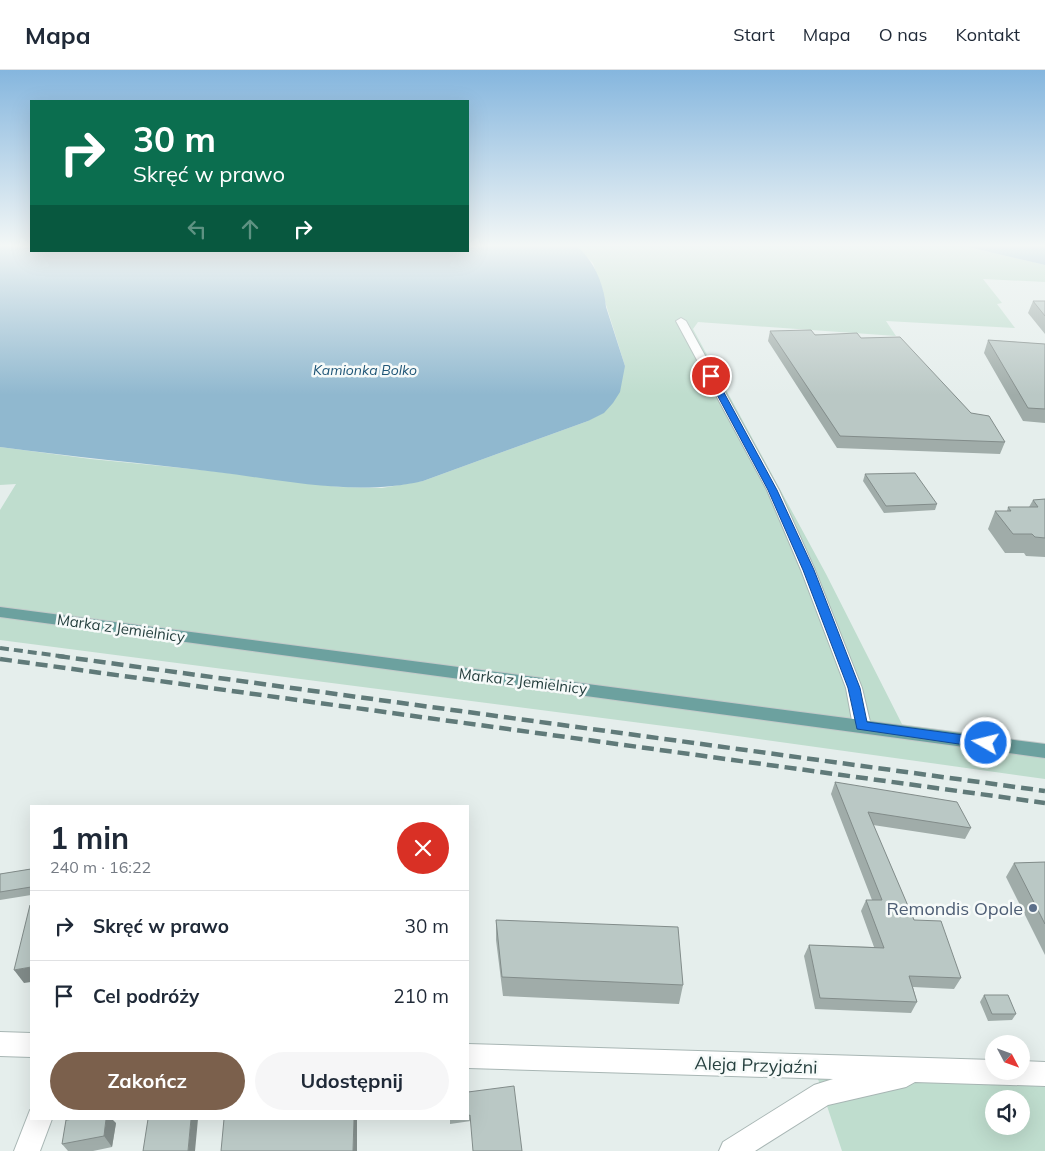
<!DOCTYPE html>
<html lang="pl">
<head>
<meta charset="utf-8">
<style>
	body { margin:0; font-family:Mulish,sans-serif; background:#f6f6f7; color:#1f2937; height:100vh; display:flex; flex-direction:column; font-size:19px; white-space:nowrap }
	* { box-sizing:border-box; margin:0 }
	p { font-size:16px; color:#747a83 }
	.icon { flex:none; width:28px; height:28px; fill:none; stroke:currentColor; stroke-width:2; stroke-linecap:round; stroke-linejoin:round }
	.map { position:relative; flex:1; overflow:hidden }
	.panel { position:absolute; left:30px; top:735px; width:439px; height:315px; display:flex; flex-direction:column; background:#fff; border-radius:0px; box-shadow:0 5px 20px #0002 }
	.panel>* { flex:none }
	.top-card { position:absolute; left:30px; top:30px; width:439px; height:152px; border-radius:0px; box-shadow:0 5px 20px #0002; background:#0b6e4f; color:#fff; overflow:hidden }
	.needle { width:32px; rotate:131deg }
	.controls { position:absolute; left:985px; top:965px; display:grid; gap:10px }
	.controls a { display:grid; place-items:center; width:45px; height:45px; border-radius:50%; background:#fff; box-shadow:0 5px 20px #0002; font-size:25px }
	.pin { position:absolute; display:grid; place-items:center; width:42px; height:42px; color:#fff; margin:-21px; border:2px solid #fff; border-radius:50%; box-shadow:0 1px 5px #0007 }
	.me { position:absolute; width:55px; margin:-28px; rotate:278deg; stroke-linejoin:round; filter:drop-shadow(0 0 4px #0008) }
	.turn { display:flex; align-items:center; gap:18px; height:105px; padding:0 20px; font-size:22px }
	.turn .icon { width:65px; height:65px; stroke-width:2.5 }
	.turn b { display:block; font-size:35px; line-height:42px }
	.lanes { display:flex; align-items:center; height:48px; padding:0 20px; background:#0003; justify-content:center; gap:25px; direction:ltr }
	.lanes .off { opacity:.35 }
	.round { display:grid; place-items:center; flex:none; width:52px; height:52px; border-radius:26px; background:#f6f6f7 }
	.summary { display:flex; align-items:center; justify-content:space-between; height:85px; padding:0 20px }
	h1 { font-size:30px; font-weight:700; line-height:38px }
	.button { display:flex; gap:10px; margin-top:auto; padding:10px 20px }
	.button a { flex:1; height:58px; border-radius:30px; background:#7b604c; color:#fff; font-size:20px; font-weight:700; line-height:58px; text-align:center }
	.button a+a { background:#f6f6f7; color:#1f2937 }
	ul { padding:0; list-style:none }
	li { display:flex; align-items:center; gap:15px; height:70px; padding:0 20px; border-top:1px solid #e0e1e3 }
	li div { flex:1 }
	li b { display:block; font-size:19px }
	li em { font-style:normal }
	header { display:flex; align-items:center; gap:30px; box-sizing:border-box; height:70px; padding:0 25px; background:#fff; border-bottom:1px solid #e0e1e3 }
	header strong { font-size:24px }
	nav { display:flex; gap:28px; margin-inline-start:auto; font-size:18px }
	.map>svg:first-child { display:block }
</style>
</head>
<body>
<header>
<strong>Mapa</strong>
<nav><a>Start</a><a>Mapa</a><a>O nas</a><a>Kontakt</a></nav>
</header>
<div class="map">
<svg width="1045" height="1081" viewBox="0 0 1045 1081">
	<rect width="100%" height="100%" fill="#e5eeec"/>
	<!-- green -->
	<path fill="#bfddce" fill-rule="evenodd" d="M574,174H955L1045,195V212L983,209L1002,233L997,234L1015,258L886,251L896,266L698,252L693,259L826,504L906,662L1045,681V709L695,660L0,570V440L16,414L0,415V377L91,389L212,401L339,417L382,418L423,411L588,351L625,296L593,193Z
		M814,997L1045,1004V1081H842ZM994,1029H1021V1056H994Z"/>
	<!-- water -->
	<path fill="#90b8cf" d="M0,174H31V181H468V174H574C593,188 604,214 606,237L625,296L620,322L613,333L604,343L588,351L423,411C355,427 284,410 216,402C144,393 72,387 0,377Z
		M955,174H1045V195Z"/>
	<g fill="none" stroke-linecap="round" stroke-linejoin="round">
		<!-- minor casing -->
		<g stroke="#a8b6b4" stroke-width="2">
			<path id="minor" d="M681,248L686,251L779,420L815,500L862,618L871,656L868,661L862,662L856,661L853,656L846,618L801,500L767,420L676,251Z
				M0,962L31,963V987L0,986Z
				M468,974L994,990V1001H1021V991L1045,992V1016L915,1012L906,1017L828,1035L755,1081H719L723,1072L814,1015L833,1009L468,998Z
				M30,1040L31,1049H52L40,1081H14Z"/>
		</g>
		<!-- major casing -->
		<g stroke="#c2c9c9" stroke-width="2">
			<path id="major" d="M0,537L1045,674V688L0,547Z"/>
		</g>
		<!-- minor -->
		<use href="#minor" fill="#fff" fill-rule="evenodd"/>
		<!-- major -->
		<use href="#major" fill="#6ca19f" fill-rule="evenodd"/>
		<!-- rail-far1 -->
		<path stroke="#607a79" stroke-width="4" stroke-dasharray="9 5" stroke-linecap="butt" d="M0,578L67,587"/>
		<!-- rail -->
		<path stroke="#607a79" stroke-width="4.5" stroke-dasharray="12 6" stroke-linecap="butt" d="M58,586L1045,721
			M0,589L1045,733"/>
	</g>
	<!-- wall -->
	<path fill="#a0aca9" d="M1033,231H1045V264L1028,243Z
		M770,261L861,268L971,343L1005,372L1000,384L837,378L768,271Z
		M988,270L1045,274V353L1023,351L984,283Z
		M865,404L937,434L935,440L884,443L863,411Z
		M1045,429V487L1026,486L1024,483H1005L988,459L995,441H1007L1008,437H1029L1033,430Z
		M835,712L971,758L965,769L873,755L914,850L961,908L954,919L913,917L917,932L911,943L815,939L804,886L809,875L874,877L861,841L866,830H872L831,724Z
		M1045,792V885L1006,807L1014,793Z
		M31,799V825L0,830V804Z
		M496,850L683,915L679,934L503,926L496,870Z
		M984,925L1016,944L1012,950L988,951L980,932Z
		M468,1022L471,1051L450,1054V1049H468Z
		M116,1053L112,1077L93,1081H68L62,1074Z"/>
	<!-- shaded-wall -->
	<path fill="#828c8a" d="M31,897V912L24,913L14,900Z
		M106,1049H112L116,1053L112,1077L104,1066Z
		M191,1049H198L195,1081H188Z
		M354,1049H357V1081H353Z"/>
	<!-- building -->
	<path fill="#bac8c5" stroke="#828c8a" d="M1033,231H1045V246Z
		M811,260L815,265L857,263L861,268L900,267L971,343L989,346L1005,372L840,366L770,261Z
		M988,270L1045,274V339L1028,338Z
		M915,403L937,434L886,436L865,404Z
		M1045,429V468L1035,467L1032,464H1013L995,441H1011L1008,437H1038L1033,430Z
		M835,712L957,732L971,758L868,742L914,850L941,851L961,908L909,906L917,932L820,928L809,875L884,878L866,830H882Z
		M1045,792V854L1014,793Z
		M31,799V817L0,822V804Z
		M30,835H31V897L14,900Z
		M496,850L678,857L683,915L502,907Z
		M984,925H1008L1016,944H992Z
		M514,1016L522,1081H473L470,1045L468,1046V1022Z
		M74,1049H106L104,1066L62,1074L66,1050Z
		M148,1049H191L188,1081H143Z
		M224,1049H354L353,1081H221Z"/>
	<!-- sky -->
	<linearGradient id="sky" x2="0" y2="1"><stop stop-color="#85b6de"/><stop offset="0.54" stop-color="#f3f7f6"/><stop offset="1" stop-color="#f3f7f6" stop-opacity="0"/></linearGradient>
	<rect width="1045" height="325" fill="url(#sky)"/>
	<!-- route -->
	<path fill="#1a73e8" stroke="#114b97" d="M708,304L715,306L777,420L814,500L860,618L867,652L986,668L990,669L992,673L990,676L986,678L857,659L848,618L803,500L768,420L707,306Z"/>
	<!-- markers -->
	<circle fill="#5c6f8a" stroke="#f6faf9" stroke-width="2" cx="1033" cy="838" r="5"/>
	<g text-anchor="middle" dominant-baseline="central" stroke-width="5" stroke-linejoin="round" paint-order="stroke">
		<!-- far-water labels -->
		<g font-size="14" font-style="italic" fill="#215778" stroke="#f6faf9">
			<text x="365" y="300">Kamionka Bolko</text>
		</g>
		<!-- street labels -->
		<g font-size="15" fill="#253f3e" stroke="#f6faf9">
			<text transform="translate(121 558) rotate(8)">Marka z Jemielnicy</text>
			<text transform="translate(523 611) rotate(7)">Marka z Jemielnicy</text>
		</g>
		<!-- near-service labels -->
		<g font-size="18" fill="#4e5e75" stroke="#f6faf9" text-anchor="end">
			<text x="1023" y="838">Remondis Opole</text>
		</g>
		<!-- near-street labels -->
		<g font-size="18" fill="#253f3e" stroke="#f6faf9">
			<text transform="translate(756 995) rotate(2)">Aleja Przyjaźni</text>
		</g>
	</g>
</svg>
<div class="controls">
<a><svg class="needle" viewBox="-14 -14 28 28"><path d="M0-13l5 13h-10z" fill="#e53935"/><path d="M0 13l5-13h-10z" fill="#747a83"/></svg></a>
<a><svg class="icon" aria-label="sound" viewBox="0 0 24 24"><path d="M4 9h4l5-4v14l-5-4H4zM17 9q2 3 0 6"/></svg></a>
</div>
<div class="pin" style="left:711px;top:306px;background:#d93025"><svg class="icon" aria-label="arrive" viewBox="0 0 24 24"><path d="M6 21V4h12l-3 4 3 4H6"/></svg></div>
<svg class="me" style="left:986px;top:673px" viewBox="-20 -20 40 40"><circle r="17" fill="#1a73e8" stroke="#fff" stroke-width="3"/><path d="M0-11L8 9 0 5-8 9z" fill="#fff"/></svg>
<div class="top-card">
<div class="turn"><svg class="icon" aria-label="right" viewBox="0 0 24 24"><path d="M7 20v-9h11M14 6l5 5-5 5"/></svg><div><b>30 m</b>Skręć w prawo</div></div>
<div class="lanes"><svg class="icon off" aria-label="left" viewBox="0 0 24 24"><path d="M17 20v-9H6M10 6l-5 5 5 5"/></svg><svg class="icon off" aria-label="ahead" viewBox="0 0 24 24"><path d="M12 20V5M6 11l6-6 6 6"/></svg><svg class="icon" aria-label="right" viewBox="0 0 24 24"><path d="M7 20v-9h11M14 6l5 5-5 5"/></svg></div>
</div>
<section class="panel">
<div class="summary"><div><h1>1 min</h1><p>240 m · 16:22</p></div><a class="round" style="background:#d93025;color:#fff"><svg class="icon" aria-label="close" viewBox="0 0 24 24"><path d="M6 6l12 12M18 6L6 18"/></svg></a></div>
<ul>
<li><svg class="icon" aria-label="right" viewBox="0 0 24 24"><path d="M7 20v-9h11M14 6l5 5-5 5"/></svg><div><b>Skręć w prawo</b></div><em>30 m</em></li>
<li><svg class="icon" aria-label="arrive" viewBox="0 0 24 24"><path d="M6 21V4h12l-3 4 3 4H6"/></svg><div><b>Cel podróży</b></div><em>210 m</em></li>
</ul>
<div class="button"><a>Zakończ</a><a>Udostępnij</a></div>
</section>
</div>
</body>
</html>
